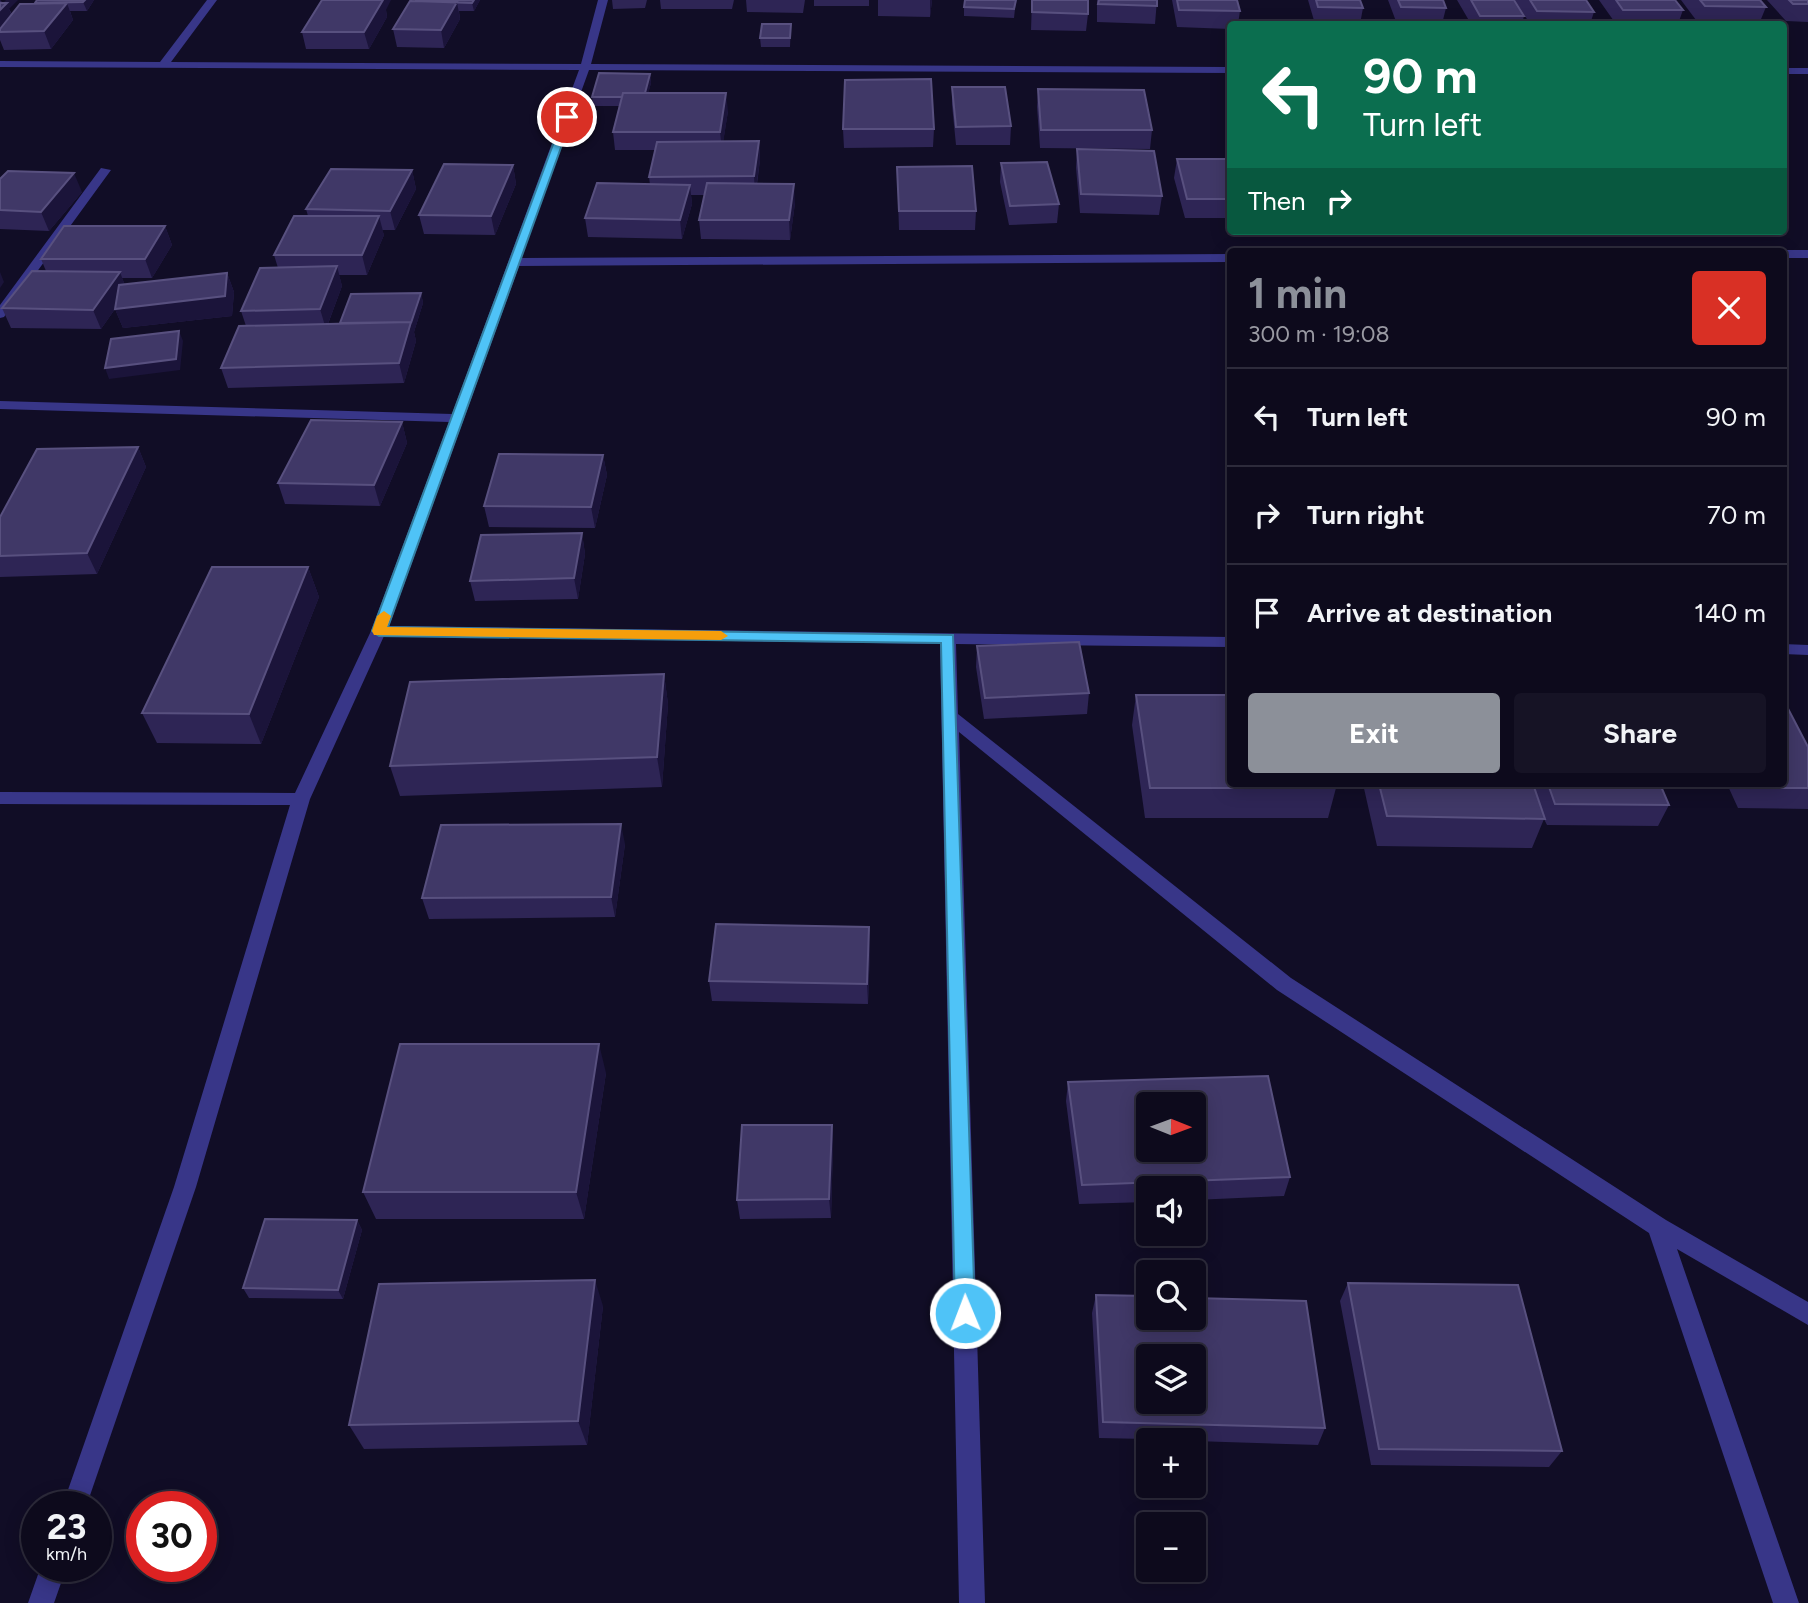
<!DOCTYPE html>
<html lang="en">
<head>
<meta charset="utf-8">
<style>
	body { margin:0; font-family:Figtree,sans-serif; background:#161325; color:#f1f3f6; height:100vh; display:flex; flex-direction:column; font-size:26px; white-space:nowrap }
	* { box-sizing:border-box; margin:0 }
	p { font-size:23px; color:#9a9aa3 }
	.icon { flex:none; width:38px; height:38px; fill:none; stroke:currentColor; stroke-width:2; stroke-linecap:round; stroke-linejoin:round }
	.map { position:relative; flex:1; overflow:hidden }
	.panel { position:absolute; left:1227px; top:248px; width:560px; height:539px; display:flex; flex-direction:column; background:#0d0a1c; border-radius:7px; box-shadow:0 4px 18px #0003,0 0 0 2px #2d2b3b }
	.panel>* { flex:none }
	.top-card { position:absolute; left:1227px; top:21px; width:560px; height:214px; border-radius:7px; box-shadow:0 4px 18px #0003,0 0 0 2px #2d2b3b; background:#0b6e4f; color:#fff; overflow:hidden }
	.needle { width:46px; rotate:91deg }
	.fabs { position:absolute; left:1136px; top:1092px; display:grid; gap:14px }
	.fabs a { display:grid; place-items:center; width:70px; height:70px; border-radius:7px; background:#0d0a1c; box-shadow:0 4px 18px #0003,0 0 0 2px #2d2b3b; font-size:35px }
	.speed { position:absolute; left:21px; top:1491px; display:flex; gap:14px; font-size:35px; font-weight:700; text-align:center }
	.speed>* { display:grid; place-content:center; width:91px; height:91px; border-radius:50%; background:#0d0a1c; box-shadow:0 4px 18px #0003,0 0 0 2px #2d2b3b; line-height:1 }
	.speed small { font-size:18px; font-weight:400 }
	.speed .limit { border:10px solid #d22; background:#fff; color:#111 }
	.pin { position:absolute; display:grid; place-items:center; width:60px; height:60px; color:#fff; margin:-30px; border:4px solid #fff; border-radius:50%; box-shadow:0 2px 7px #0007 }
	.me { position:absolute; width:77px; margin:-38px; rotate:359deg; stroke-linejoin:round; filter:drop-shadow(0 0 5px #0008) }
	.turn { display:flex; align-items:center; gap:24px; height:147px; padding:0 21px; font-size:32px }
	.turn .icon { width:91px; height:91px; stroke-width:2.5 }
	.turn b { display:block; font-size:49px; line-height:60px }
	.then { display:flex; align-items:center; height:66px; padding:0 21px; background:#0003; gap:14px; font-size:26px }
	.round { display:grid; place-items:center; flex:none; width:74px; height:74px; border-radius:7px; background:#161325 }
	.summary { display:flex; align-items:center; justify-content:space-between; height:119px; padding:0 21px }
	h1 { font-size:42px; font-weight:700; line-height:52px; color:#8c9099 }
	.cta { display:flex; gap:14px; margin-top:auto; padding:14px 21px }
	.cta a { flex:1; height:80px; border-radius:7px; background:#8c9099; color:#fff; font-size:28px; font-weight:700; line-height:80px; text-align:center }
	.cta a+a { background:#161325; color:#f1f3f6 }
	ul { padding:0; list-style:none }
	li { display:flex; align-items:center; gap:21px; height:98px; padding:0 21px; border-top:2px solid #2d2b3b }
	li div { flex:1 }
	li b { display:block; font-size:26px }
	li em { font-style:normal }
	.map>svg:first-child { display:block }
</style>
</head>
<body>
<div class="map">
<svg width="1808" height="1603" viewBox="0 0 1808 1603">
	<rect width="100%" height="100%" fill="#110d26"/>
	<g fill="none" stroke-linecap="round" stroke-linejoin="round">
		<!-- minor -->
		<path fill="#383688" fill-rule="evenodd" d="M207,0H217L171,62L581,64L598,0H608L591,64L1230,67V73L589,70L521,258L1230,254V262L519,266L389,626L1230,637V647L956,644L958,714L1291,978L1666,1220L1808,1302V1325L1677,1249L1799,1603H1773L1649,1233L1277,990L959,732L985,1603H959L940,644L384,636L310,799L196,1187L86,1507H62L174,1187L290,805L0,804V792L295,793L371,631L449,422L0,409V401L452,414L579,70L0,67V61L160,62Z
			M1783,68H1808V74H1783Z
			M101,168L111,170L4,317L0,318V305Z
			M1783,250H1808V258H1783V252H1778Z
			M1783,644L1808,645V655L1783,654Z
			M41,1566H67L54,1603H28Z"/>
	</g>
	<!-- wall -->
	<path fill="#2e2555" d="M0,0L9,9L12,14L20,4L94,0L87,11H70L73,20L51,49L4,50L0,40Z
		M417,0H480L474,11H459L460,19L444,48L397,47L393,29Z
		M612,0H647L645,8L613,9Z
		M660,0H734L732,9H661Z
		M746,0H805L803,13L747,12Z
		M814,0H869V6H814Z
		M878,0H932L930,17L878,16Z
		M1016,0L1014,18L964,16V7Z
		M1032,0L1088,14L1086,31L1031,30Z
		M1097,0H1157L1155,24L1097,22Z
		M1172,0H1237L1240,11L1238,24H1230V29L1177,27Z
		M1308,0H1360L1363,8L1360,24H1315Z
		M1388,0H1443L1446,8L1442,24H1397Z
		M1457,0H1514L1524,16L1522,24H1471Z
		M1515,0H1586L1594,12L1590,24H1530Z
		M1599,0H1675L1683,10L1678,24H1616Z
		M1681,0H1760L1766,7L1759,24H1699Z
		M1767,0H1808V22L1786,21Z
		M386,10L387,17L369,49H306L302,32Z
		M791,24L790,47H761L760,38Z
		M650,74L651,83L648,93L728,111L723,142L759,141L760,160L757,184L795,203L790,240L701,239L699,220L705,195H691L692,204L682,239L588,237L585,218L650,185L649,177L655,150H615L613,132L619,106H593L592,97Z
		M952,87L1011,126L1010,145H956L952,105Z
		M1038,89L1152,130L1150,149L1040,148L1037,107Z
		M843,129H934L933,147L844,148Z
		M1077,149L1162,196L1159,215L1080,213L1076,168Z
		M1177,159H1230V218H1185L1174,178Z
		M1001,163L1059,204L1057,223L1009,225L1000,182Z
		M513,165L516,184L495,235L424,234L419,215Z
		M897,167L976,211L975,230H899Z
		M412,170L416,189L395,230H382L384,235L367,275H339L342,286L328,324L340,323L421,293L423,303L414,332L416,341L404,383L228,388L221,368L246,326L241,311L278,268L274,255L308,216L306,209Z
		M0,179L82,192L49,231L0,229Z
		M165,226L172,245L152,278H122L125,285L227,273L234,292L232,316L123,328L115,309L101,329L11,328L2,308L46,271L41,259Z
		M402,422L407,443L380,506L285,504L278,483Z
		M138,447L146,467L97,574L0,577V517Z
		M603,455L607,475L595,528L489,527L484,506Z
		M582,533L585,554L578,599L475,601L470,581Z
		M308,567L319,597L261,744L157,743L142,713Z
		M977,646L1089,693L1087,714L984,719L976,667Z
		M664,674L668,704L662,787L400,796L390,766Z
		M1136,695L1336,788L1328,818H1145L1132,725Z
		M1808,747V809L1738,808L1727,784H1783Z
		M1363,784H1660L1669,805L1658,826L1547,825L1544,819L1532,848L1377,846Z
		M625,844L615,917L429,919L422,898Z
		M870,947L868,1004L712,1001L709,981Z
		M606,1073L584,1219H376L363,1192Z
		M1068,1082L1290,1177L1284,1196L1194,1200V1188H1148V1202L1079,1204L1066,1101Z
		M832,1125L833,1144L831,1218L740,1219L737,1200Z
		M357,1220L362,1230L343,1299L249,1298L243,1288Z
		M1348,1283L1562,1451L1549,1467L1371,1465L1340,1301Z
		M1096,1295L1325,1428L1318,1445L1194,1441V1440L1099,1438L1092,1313Z
		M603,1306L587,1445L364,1449L349,1425Z"/>
	<!-- shaded-wall -->
	<path fill="#1b143a" d="M6,0H18L9,9L14,20L0,32V10L3,3Z
		M85,0H94L87,11L83,2Z
		M383,0H391L386,10L387,17L369,49L364,32Z
		M474,0H480L474,11L472,3Z
		M930,0H932L930,17Z
		M457,2L460,19L444,48L441,30Z
		M67,3L73,20L51,49L44,31Z
		M650,74L651,83L645,106L644,97Z
		M726,93L728,111L722,150L720,132Z
		M759,141L760,160L755,195L754,176Z
		M513,165L516,184L495,235L491,216Z
		M412,170L416,189L395,230L390,211Z
		M74,173L82,192L49,231L41,212Z
		M794,184L795,203L790,240L789,220Z
		M690,185L692,204L682,239L680,220Z
		M379,216L384,235L367,275L362,255Z
		M165,226L172,245L152,278L145,259Z
		M337,266L342,286L326,329L320,309Z
		M0,272L4,282L0,288Z
		M120,272L127,291L227,273L234,292L232,316L123,328L115,309L101,329L93,310Z
		M421,293L423,303L414,332L416,341L404,383L399,363Z
		M179,331L183,341L180,370L109,379L105,368Z
		M402,422L407,443L380,506L374,485Z
		M138,447L146,467L97,574L87,553Z
		M603,455L607,475L595,528L591,507Z
		M582,533L585,554L578,599L574,578Z
		M308,567L319,597L261,744L249,714Z
		M664,674L668,704L662,787L657,757Z
		M621,824L625,844L615,917L611,897Z
		M869,927L870,947L868,1004L867,984Z
		M599,1044L606,1073L584,1219L576,1192Z
		M832,1125L833,1144L831,1218L829,1199Z
		M357,1220L362,1230L343,1299L338,1290Z
		M595,1280L603,1306L587,1445L578,1421Z"/>
	<!-- building -->
	<path fill="#403867" stroke="#58507f" stroke-width="2" fill-rule="evenodd" d="M37,0H85L83,2L35,3Z
		M322,0H383L364,32H302Z
		M417,0H474L472,3L416,1Z
		M965,0H1016L1014,9L964,7Z
		M1032,0H1088V14L1032,12Z
		M1099,0H1157V6L1098,4Z
		M1177,0H1237L1240,11L1179,10Z
		M1316,0H1360L1363,8L1318,7Z
		M1398,0H1443L1446,8L1401,7Z
		M1471,0H1514L1524,16H1480Z
		M1530,0H1586L1594,12L1537,11Z
		M1616,0H1675L1683,10H1623Z
		M1700,0H1760L1766,7L1705,6Z
		M1789,0H1808V4H1793Z
		M410,1L457,2L441,30L393,29Z
		M0,3H7L0,10Z
		M67,3L44,31L0,32V29L20,4Z
		M762,24H791L790,38H760Z
		M599,73L650,74L645,93H623L622,97H592Z
		M931,79L934,129H843L845,80Z
		M952,87H1005L1011,126L956,127Z
		M1038,89L1144,90L1152,130H1041Z
		M623,93H726L720,132H613Z
		M759,141L754,176L649,177L657,142Z
		M1077,149L1154,151L1162,196L1081,194Z
		M1177,159H1230V199H1187Z
		M1047,162L1059,204L1010,206L1001,163Z
		M444,164L513,165L491,216L419,215Z
		M972,166L976,211H899L897,167Z
		M331,169L412,170L390,211L306,209Z
		M8,171L74,173L41,212L0,210V179Z
		M597,183L690,185L680,220L585,218Z
		M707,183L794,184L789,220H699Z
		M294,216H379L362,255H274Z
		M64,226H165L145,259H41Z
		M337,266L320,309L241,311L260,268Z
		M32,271L120,272L93,310L2,308Z
		M227,273L225,296L115,309L119,285Z
		M421,293L411,323V322L340,323L351,294Z
		M411,322L399,363L221,368L239,326Z
		M179,331L176,359L105,368L111,339Z
		M311,420L402,422L374,485L278,483Z
		M138,447L87,553L0,556V517L37,449Z
		M499,454L603,455L591,507L484,506Z
		M582,533L574,578L470,581L481,535Z
		M212,567H308L249,714L142,713Z
		M1079,642L1089,693L985,698L977,646Z
		M664,674L657,757L390,766L410,682Z
		M1136,695H1230V784H1335L1336,788H1150Z
		M1783,699L1808,747V788H1749L1748,784H1783Z
		M1379,784H1533L1545,819L1387,816Z
		M1548,784H1660L1669,805L1555,804Z
		M621,824L611,897L422,898L441,825Z
		M716,924L869,927L867,984L709,981Z
		M400,1044H599L576,1192H363Z
		M1268,1076L1290,1177L1082,1185L1068,1082ZM1148,1104H1194V1150H1148Z
		M742,1125H832L829,1199L737,1200Z
		M265,1219L357,1220L338,1290L243,1288Z
		M595,1280L578,1421L349,1425L379,1284Z
		M1348,1283L1518,1285L1562,1451L1379,1449Z
		M1096,1295L1148,1296V1318H1194V1298L1306,1301L1325,1428L1103,1422ZM1148,1356H1194V1402H1148Z"/>
	<!-- route -->
	<path fill="#4fc3f7" stroke="#337fa1" stroke-width="2" d="M564,115L572,117L388,627L953,635L975,1313L972,1320L965,1323L958,1320L955,1313L941,643L379,636L372,631Z"/>
	<!-- slow -->
	<path fill="#f59e0b" d="M384,611L391,616L387,627L721,631L728,636L721,640L374,635L372,631L377,616Z"/>
</svg>
<div class="fabs">
<a><svg class="needle" viewBox="-14 -14 28 28"><path d="M0-13l5 13h-10z" fill="#e53935"/><path d="M0 13l5-13h-10z" fill="#9a9aa3"/></svg></a>
<a><svg class="icon" aria-label="sound" viewBox="0 0 24 24"><path d="M4 9h4l5-4v14l-5-4H4zM17 9q2 3 0 6"/></svg></a>
<a><svg class="icon" aria-label="search" viewBox="0 0 24 24"><circle cx="10" cy="10" r="6"/><path d="M15 15l6 6"/></svg></a>
<a><svg class="icon" aria-label="layers" viewBox="0 0 24 24"><path d="M12 4l9 5-9 5-9-5zM3 14l9 5 9-5"/></svg></a>
<a>+</a>
<a>−</a>
</div>
<div class="speed"><div>23<small>km/h</small></div><div class="limit">30</div></div>
<div class="pin" style="left:567px;top:117px;background:#d93025"><svg class="icon" aria-label="arrive" viewBox="0 0 24 24"><path d="M6 21V4h12l-3 4 3 4H6"/></svg></div>
<svg class="me" style="left:965px;top:1313px" viewBox="-20 -20 40 40"><circle r="17" fill="#4fc3f7" stroke="#fff" stroke-width="3"/><path d="M0-11L8 9 0 5-8 9z" fill="#fff"/></svg>
<div class="top-card">
<div class="turn"><svg class="icon" aria-label="left" viewBox="0 0 24 24"><path d="M17 20v-9H6M10 6l-5 5 5 5"/></svg><div><b>90 m</b>Turn left</div></div>
<div class="then">Then<svg class="icon" aria-label="right" viewBox="0 0 24 24"><path d="M7 20v-9h11M14 6l5 5-5 5"/></svg></div>
</div>
<section class="panel">
<div class="summary"><div><h1>1 min</h1><p>300 m · 19:08</p></div><a class="round" style="background:#d93025;color:#fff"><svg class="icon" aria-label="close" viewBox="0 0 24 24"><path d="M6 6l12 12M18 6L6 18"/></svg></a></div>
<ul>
<li><svg class="icon" aria-label="left" viewBox="0 0 24 24"><path d="M17 20v-9H6M10 6l-5 5 5 5"/></svg><div><b>Turn left</b></div><em>90 m</em></li>
<li><svg class="icon" aria-label="right" viewBox="0 0 24 24"><path d="M7 20v-9h11M14 6l5 5-5 5"/></svg><div><b>Turn right</b></div><em>70 m</em></li>
<li><svg class="icon" aria-label="arrive" viewBox="0 0 24 24"><path d="M6 21V4h12l-3 4 3 4H6"/></svg><div><b>Arrive at destination</b></div><em>140 m</em></li>
</ul>
<div class="cta"><a>Exit</a><a>Share</a></div>
</section>
</div>
</body>
</html>
